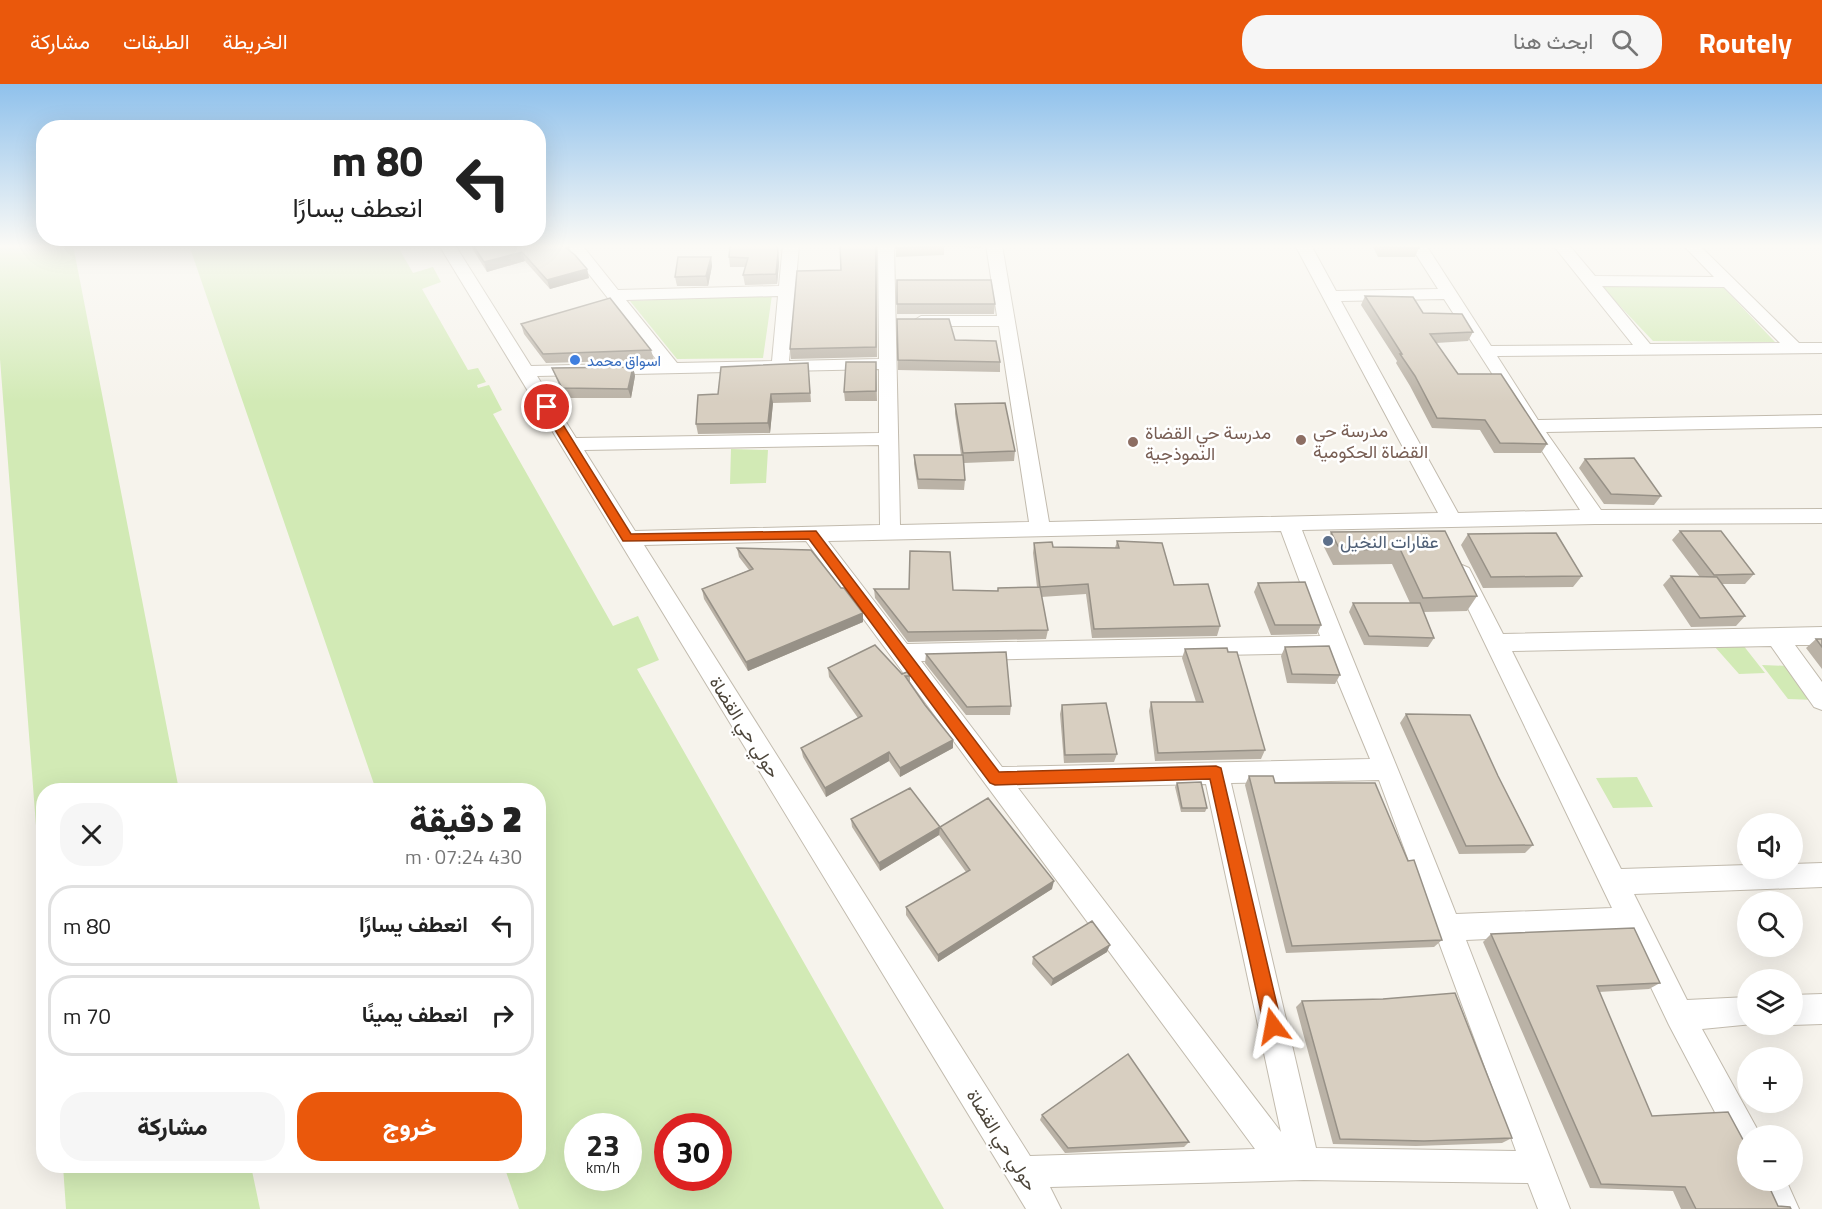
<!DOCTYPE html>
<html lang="ar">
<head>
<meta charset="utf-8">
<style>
	body { margin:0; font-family:"Titillium Web",Vazirmatn,sans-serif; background:#f6f6f6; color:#222; direction:rtl; height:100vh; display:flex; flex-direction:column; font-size:22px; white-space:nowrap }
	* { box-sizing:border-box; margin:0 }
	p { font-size:20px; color:#767676 }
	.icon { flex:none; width:33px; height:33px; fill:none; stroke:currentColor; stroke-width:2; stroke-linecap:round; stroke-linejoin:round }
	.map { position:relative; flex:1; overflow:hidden; direction:ltr }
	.panel { position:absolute; left:36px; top:699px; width:510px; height:390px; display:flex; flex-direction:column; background:#fff; border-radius:24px; box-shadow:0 6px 24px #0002; direction:rtl }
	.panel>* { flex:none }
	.hud { position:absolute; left:36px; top:36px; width:510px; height:126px; border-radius:24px; box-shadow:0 6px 24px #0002; direction:rtl; background:#fff; color:#222; overflow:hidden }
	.tools { position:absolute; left:1737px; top:729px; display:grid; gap:12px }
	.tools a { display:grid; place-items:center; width:66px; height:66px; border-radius:50%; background:#fff; box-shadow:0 6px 24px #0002; font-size:30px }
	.speed { position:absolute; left:564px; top:1029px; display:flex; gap:12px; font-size:30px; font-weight:700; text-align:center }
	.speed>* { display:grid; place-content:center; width:78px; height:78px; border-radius:50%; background:#fff; box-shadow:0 6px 24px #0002; line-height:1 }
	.speed small { font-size:15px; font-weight:400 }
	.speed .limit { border:9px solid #d22; background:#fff; color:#111 }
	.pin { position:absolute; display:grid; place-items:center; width:51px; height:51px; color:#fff; margin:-26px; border:3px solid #fff; border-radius:50%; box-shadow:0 2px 6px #0007 }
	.me { position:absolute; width:66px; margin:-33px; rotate:347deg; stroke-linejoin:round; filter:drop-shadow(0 0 4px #0008) }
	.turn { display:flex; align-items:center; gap:21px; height:126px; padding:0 24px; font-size:27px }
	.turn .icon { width:78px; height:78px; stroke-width:2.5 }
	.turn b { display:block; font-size:42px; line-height:51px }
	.round { display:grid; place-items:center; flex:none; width:63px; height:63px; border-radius:24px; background:#f6f6f6 }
	.overview { display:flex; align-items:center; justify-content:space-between; height:102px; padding:0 24px }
	h1 { font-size:36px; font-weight:800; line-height:45px }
	.primary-button { display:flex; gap:12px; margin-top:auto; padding:12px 24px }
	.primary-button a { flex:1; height:69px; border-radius:24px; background:#ea580c; color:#fff; font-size:24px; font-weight:800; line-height:69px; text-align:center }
	.primary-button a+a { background:#f6f6f6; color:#222 }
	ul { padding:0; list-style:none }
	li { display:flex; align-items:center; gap:18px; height:81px; margin:0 12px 9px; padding:0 12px; border:3px solid #e0e0e0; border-radius:24px }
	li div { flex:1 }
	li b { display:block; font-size:22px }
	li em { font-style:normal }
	header { display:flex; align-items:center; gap:36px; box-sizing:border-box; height:84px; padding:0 30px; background:#ea580c; color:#fff }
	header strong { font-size:28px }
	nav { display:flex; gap:33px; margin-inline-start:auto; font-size:21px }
	.search { width:420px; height:54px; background:#f6f6f6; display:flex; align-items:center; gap:15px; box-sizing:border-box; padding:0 21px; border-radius:24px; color:#767676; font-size:22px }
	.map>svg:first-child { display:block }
</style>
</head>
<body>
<header>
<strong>Routely</strong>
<div class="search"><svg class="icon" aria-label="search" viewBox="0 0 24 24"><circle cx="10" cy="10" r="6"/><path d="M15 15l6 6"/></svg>ابحث هنا</div>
<nav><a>الخريطة</a><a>الطبقات</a><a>مشاركة</a></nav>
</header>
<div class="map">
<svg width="1822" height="1125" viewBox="0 0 1822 1125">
	<rect width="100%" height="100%" fill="#f6f3ec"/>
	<!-- green -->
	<path fill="#d2eab5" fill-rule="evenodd" d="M0,161H73L179,706H44L43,832L0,275Z
		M189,161H397L413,189L433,183L441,198L422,205L468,286L478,284L486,298L477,301L478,304L489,301L502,326L493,330L613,542L638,532L659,576L637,585L944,1125H519L504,1082H538V706H376ZM578,1042H628V1094H578ZM718,1042V1094H668V1042Z
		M1600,201L1723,203L1775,258L1653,257Z
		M772,211L763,274L677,275L630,217Z
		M731,365L768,366L766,399L730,400Z
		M1743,561L1765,589L1739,590L1715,563Z
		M1762,581L1789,582L1816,616L1788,615Z
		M1637,693L1653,723L1613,724L1596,694Z
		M63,1082H251L260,1125H66Z"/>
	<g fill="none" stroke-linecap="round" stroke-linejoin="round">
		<!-- street casing -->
		<g stroke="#c2bbae" stroke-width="2">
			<path id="street" d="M439,161H455L531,282L659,279L566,161H582L618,206L779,202L783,161H799L789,277L879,275L878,161H894L900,441L1029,438L999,242H921L913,237L921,232H997L986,161H1002L1049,438L1438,429L1295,161H1311L1336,207L1438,205L1410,161H1426L1491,262L1633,261L1553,161H1569L1595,192L1714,193L1683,161H1699L1799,259H1822V269L1497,272L1538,336L1822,331V343L1546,348L1601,426L1822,425V439L1595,440L1302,446C1351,575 1406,702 1456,830L1612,824L1451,489L1455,484L1462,481L1469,484L1503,550L1822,543V561H1795L1822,598V626L1814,623L1771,562L1512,567L1621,785L1748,781V784H1792V780L1822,779V803L1634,810L1687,916L1748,913V940H1753L1702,945L1761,1052H1748V1075L1737,1070L1669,941L1625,849L1466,856L1570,1125H1538L1528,1099L1304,1096L1050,1103L1061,1125H1026ZM1602,202L1724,203L1780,259L1650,260ZM778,212L772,277L677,279L626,216ZM1444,215L1580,426L1458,429L1341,217ZM879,285V349L576,354L537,292ZM879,361L880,441L635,447L584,366ZM1281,447L1320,552L907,560L828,457ZM806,457L1255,1065L1030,1072L644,461ZM1326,569L1370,675L1002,683L921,577ZM1379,696L1516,1067L1316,1064L1231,699ZM1206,700L1281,1048L1018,704Z
				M1822,910V940L1792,941V911Z
				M1752,1096H1786L1799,1125H1766Z"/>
		</g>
		<!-- street -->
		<use href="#street" fill="#fff" fill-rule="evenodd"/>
	</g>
	<!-- wall -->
	<path fill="#bab2a6" d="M470,161H566L569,163L570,167L587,185L589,194L550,205L525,177L487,188Z
		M777,161L779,179L777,200L745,201L743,191L745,183H730L729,173Z
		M876,161L877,273L791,275L790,265Z
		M896,161H981V164L944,163V171L896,173Z
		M1372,161H1417L1419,164L1415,173H1378Z
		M711,173L712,182L708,202H677L675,193Z
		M897,196L995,220L994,230H897Z
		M1365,212L1423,229L1473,248L1468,257L1436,259L1458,290L1547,360L1541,369H1494L1480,346L1432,344L1410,302L1396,279L1397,277L1361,221Z
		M897,235L955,256L1000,278V288L898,286Z
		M521,240L651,266L654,276L546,279L524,250Z
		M876,278L877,317H845L844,308Z
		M808,279L811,318L773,319L770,349L698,350L696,340L718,310Z
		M633,283L635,292L631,314H565L556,294L552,284Z
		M955,320L1015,367L1014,377L964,379L965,396L964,406L918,405L914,380V371H961L955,330Z
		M1585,375L1661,412L1654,421L1604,420L1579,384Z
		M1445,447L1477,512L1467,527L1423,528L1434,554L1428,563L1364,561L1349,528L1353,519H1410L1392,480L1333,481L1324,463L1331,448Z
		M1680,447L1754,490L1745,500H1721L1745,532L1736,542L1691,543L1663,501L1671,492L1700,493L1672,456Z
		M1468,450L1582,492L1573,503L1483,504L1461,461Z
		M1117,457L1174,501L1220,542L1217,552L1092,554L1086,510L1041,513L1048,546L1046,555L908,558L875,514L874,505L998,507V504L1037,503L1033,469L1034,459L1053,463L1115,464Z
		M737,464L841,504L863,529V538L748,587L704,515L702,505L749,486L739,473Z
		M1258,499L1321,541L1317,550L1271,551L1254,508Z
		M1816,555H1822V585L1806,564Z
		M1285,563L1340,591L1335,600L1287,599L1281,572Z
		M1185,565L1265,666L1261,675L1155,677L1149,627L1151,618H1196L1182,574Z
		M926,570L1011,622L1010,631H966L925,579Z
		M828,584L902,590L910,592V600L953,664L900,693L889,677L826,713L803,673L801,664L858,634L829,593Z
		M1062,621L1117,670L1114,678L1064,679L1060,630Z
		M1406,630L1498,692L1533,761L1525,769L1459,770L1400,639Z
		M1249,692L1275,699L1442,856L1434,863L1286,869L1245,701Z
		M1177,699L1207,724L1205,728H1181L1175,703Z
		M851,735L940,743L1052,805L938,878L906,831V823L966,788L939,751L880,787L852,743Z
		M1491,850L1660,899L1649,905L1599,908L1652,1032L1778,1122L1791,1125H1681L1673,1107L1590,1104L1483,858Z
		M1107,868L1051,902L1032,880L1033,873Z
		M1302,917L1512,1054L1502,1059L1416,1062L1333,1060L1296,923Z
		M1042,1031L1189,1058L1184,1063L1065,1069L1040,1036Z"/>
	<!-- shaded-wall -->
	<path fill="#979187" d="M522,168L525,177L487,188L484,178Z
		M778,169L779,179L777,200L776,190Z
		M711,173L712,182L708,202L706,192Z
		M587,185L589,194L550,205L547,196Z
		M633,283L635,292L631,314L628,305Z
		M771,310L773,319L770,349L768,339Z
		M863,529V538L748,587L746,578Z
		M953,656V664L900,693V684Z
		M889,668V677L826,713L825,704Z
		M940,743L939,751L880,787L879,779Z
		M1054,797L1052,805L938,878V871Z
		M1110,861L1107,868L1051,902L1053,895Z"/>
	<!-- building -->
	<path fill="#d8cfc1" stroke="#979187" stroke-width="1.5" d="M473,161H566L569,163L566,164L575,171L587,185L547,196L522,168L484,178Z
		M730,161H777L778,169L776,190L743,191L748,174L729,173Z
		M840,161H876V263L790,265L797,187L841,186Z
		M896,161H944V162L896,164Z
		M1380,161H1417L1419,164L1381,163Z
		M678,173H711L706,192L675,193Z
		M897,196H991L995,220H897Z
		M1365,212L1413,213L1423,229L1462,230L1473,248L1430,250L1458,290H1501L1547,360L1500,359L1485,336L1437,334L1415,292L1400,270H1402Z
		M610,214L651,266L543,270L521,240Z
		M897,235H949L955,256L996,257L1000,278L898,276Z
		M846,278H876V307L844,308Z
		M808,279L810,309L771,310L768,339L696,340L698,311L718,310L721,283Z
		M633,283L628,305L562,304L552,284Z
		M1005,319L1015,367L963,369L955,320Z
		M914,371H963L965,396L918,395Z
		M1634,374L1661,412L1611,410L1585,375Z
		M1445,447L1477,512L1423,514L1400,465L1340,466L1331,448Z
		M1680,447H1721L1754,490L1714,491Z
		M1556,449L1582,492L1491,493L1468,450Z
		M1117,457L1162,459L1174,501L1208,500L1220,542L1094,545L1088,500L1040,503L1034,459L1052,458L1053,463L1119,464Z
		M737,464L811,466L841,504H844L863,529L746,578L702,505L753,485Z
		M910,467L950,468L953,506L998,507V504L1040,503L1048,546L908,548L874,505H909Z
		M1671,492L1717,493L1745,532L1700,534Z
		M1305,498L1321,541H1275L1258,499Z
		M1353,519H1420L1434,554L1369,552Z
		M1816,555H1822V563Z
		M875,561L902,590L907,588L910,592H905L925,621L953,656L900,684L889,668L825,704L801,664L862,632L828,584Z
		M1329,562L1340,591L1292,590L1285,563Z
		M1227,564L1228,568H1237L1265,666L1158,669L1151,618H1203L1185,565Z
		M1006,568L1011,622L967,623L926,570Z
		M1106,619L1117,670L1065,671L1062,621Z
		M1406,630L1470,631L1498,692L1533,761L1466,762Z
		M1249,692H1273L1275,699H1375L1408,777L1414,776L1442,856L1292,862Z
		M1201,698L1207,724H1182L1177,699Z
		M910,704L940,743L879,779L851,735Z
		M988,714L1054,797L938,871L906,823L970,786L940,743Z
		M1092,837L1110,861L1053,895L1033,873Z
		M1634,844L1660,899L1597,902L1652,1032L1728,1028L1748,1065V1096H1766L1778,1122L1790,1123L1791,1125H1696L1685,1103L1601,1100L1491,850Z
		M1455,909L1512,1054L1424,1057L1340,1055L1302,917L1383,915Z
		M1128,970L1189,1058L1068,1064L1042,1031Z"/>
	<!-- sky -->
	<linearGradient id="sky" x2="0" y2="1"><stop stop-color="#8fc1ec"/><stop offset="0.51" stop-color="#fbfaf6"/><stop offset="1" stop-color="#fbfaf6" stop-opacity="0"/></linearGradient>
	<rect width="1822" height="318" fill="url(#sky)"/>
	<!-- route -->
	<path fill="#ea580c" stroke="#983908" stroke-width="1.5" d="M547,320L552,323L631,450L816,447L999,688L1216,682L1221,684L1282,942L1279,948L1273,951L1266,948L1264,942L1210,695L995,701L990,699L809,455L623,457L541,323Z"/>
	<!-- markers -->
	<circle fill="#3f7fe0" stroke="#fff" stroke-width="2" cx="575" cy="276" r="6"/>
	<g fill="#8d6e63" stroke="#fff" stroke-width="2">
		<circle cx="1301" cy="356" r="6"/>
		<circle cx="1133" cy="358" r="6"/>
	</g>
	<circle fill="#5c6f8a" stroke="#fff" stroke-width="2" cx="1328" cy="457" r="6"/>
	<g text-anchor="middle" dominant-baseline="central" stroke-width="5" stroke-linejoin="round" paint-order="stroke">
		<!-- far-shop labels -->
		<g font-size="15" fill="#366cbe" stroke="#fff" text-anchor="start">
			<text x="587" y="276">اسواق محمد</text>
		</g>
		<!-- education labels -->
		<g font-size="18" fill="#785e54" stroke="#fff" text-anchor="start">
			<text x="1313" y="346">مدرسة حي<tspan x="1313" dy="21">القضاة الحكومية</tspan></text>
			<text x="1145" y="348">مدرسة حي القضاة<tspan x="1145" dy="21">النموذجية</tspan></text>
		</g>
		<!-- service labels -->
		<g font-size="18" fill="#4e5e75" stroke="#fff" text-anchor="start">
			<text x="1340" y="457">عقارات النخيل</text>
		</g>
		<!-- street labels -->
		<g font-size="18" fill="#4b4439" stroke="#fff">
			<text transform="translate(745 643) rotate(58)">حولي حي القضاة</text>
			<text transform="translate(1002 1056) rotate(58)">حولي حي القضاة</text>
		</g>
	</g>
</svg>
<div class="tools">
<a><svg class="icon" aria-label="sound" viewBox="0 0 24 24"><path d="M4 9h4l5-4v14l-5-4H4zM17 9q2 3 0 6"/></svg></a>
<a><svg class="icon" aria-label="search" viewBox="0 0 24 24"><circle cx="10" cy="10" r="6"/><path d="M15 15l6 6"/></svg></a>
<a><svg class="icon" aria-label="layers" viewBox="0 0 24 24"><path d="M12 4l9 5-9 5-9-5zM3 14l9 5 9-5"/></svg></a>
<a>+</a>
<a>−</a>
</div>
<div class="speed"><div>23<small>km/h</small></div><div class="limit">30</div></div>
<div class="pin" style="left:547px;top:323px;background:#d93025"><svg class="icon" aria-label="arrive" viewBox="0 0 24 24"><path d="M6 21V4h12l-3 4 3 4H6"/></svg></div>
<svg class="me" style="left:1273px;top:942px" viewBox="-20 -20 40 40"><path d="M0-17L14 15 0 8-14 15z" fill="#ea580c" stroke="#fff" stroke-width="4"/></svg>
<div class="hud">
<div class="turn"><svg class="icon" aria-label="left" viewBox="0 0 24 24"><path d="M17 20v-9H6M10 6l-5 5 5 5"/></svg><div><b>80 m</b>انعطف يسارًا</div></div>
</div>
<section class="panel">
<div class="overview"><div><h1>2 دقيقة</h1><p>430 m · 07:24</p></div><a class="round"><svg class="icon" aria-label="close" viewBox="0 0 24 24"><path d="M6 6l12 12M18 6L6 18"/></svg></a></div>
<ul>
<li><svg class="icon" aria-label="left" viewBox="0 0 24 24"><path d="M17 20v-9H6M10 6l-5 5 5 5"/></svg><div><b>انعطف يسارًا</b></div><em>80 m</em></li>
<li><svg class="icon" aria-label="right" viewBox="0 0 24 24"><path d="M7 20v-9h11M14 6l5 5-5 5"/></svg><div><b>انعطف يمينًا</b></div><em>70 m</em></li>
</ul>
<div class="primary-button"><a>خروج</a><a>مشاركة</a></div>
</section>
</div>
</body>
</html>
